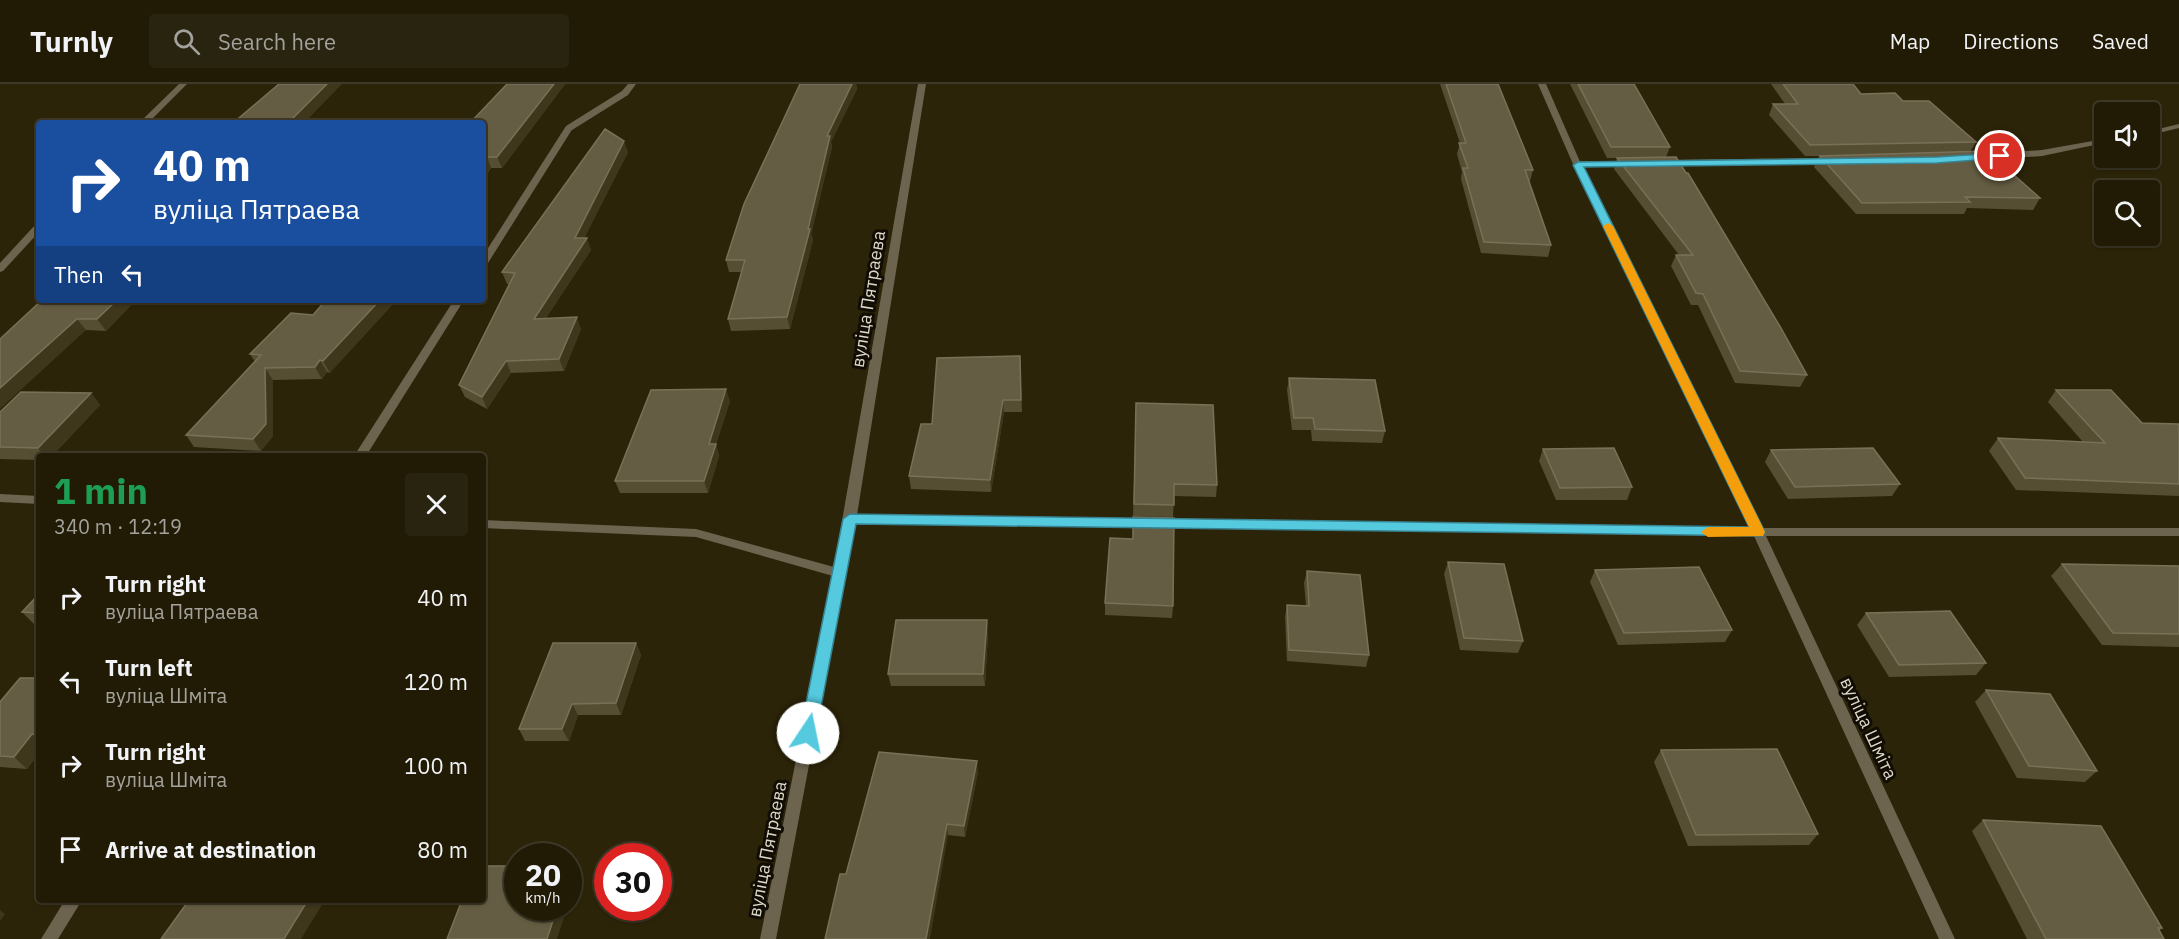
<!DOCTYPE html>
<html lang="en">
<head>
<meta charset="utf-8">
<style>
	body { margin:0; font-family:"IBM Plex Sans",sans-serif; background:#292410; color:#f1f3f6; height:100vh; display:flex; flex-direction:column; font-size:22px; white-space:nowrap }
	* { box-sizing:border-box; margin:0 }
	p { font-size:20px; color:#a2a19b }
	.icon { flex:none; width:33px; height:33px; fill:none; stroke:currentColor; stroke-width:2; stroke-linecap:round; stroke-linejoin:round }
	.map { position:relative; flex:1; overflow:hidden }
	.sheet { position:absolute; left:36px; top:369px; width:450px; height:450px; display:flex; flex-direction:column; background:#211b06; border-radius:6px; box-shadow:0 2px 4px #0004,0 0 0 2px #3e3928 }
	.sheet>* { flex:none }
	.top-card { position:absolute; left:36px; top:36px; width:450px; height:183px; border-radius:6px; box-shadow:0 2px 4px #0004,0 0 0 2px #3e3928; background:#1a4fa0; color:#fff; overflow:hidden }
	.fabs { position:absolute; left:2094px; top:18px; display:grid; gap:12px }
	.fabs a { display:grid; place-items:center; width:66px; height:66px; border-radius:6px; background:#211b06; box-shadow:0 2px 4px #0004,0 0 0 2px #3e3928; font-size:30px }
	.speed { position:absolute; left:504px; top:759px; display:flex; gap:12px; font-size:30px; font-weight:700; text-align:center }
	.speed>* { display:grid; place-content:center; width:78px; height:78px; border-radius:50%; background:#211b06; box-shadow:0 2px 4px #0004,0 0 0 2px #3e3928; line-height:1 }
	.speed small { font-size:15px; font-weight:400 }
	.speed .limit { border:9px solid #d22; background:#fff; color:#111 }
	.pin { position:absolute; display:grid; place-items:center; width:51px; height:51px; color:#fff; margin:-26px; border:3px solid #fff; border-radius:50%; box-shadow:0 2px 6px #0007 }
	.me { position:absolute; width:66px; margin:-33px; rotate:11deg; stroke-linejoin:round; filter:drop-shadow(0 0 4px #0008) }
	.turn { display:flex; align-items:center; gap:21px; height:126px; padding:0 18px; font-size:27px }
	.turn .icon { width:78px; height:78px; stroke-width:2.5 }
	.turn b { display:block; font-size:42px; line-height:51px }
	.then { display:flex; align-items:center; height:57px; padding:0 18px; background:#0003; gap:12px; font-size:22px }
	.round { display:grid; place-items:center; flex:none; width:63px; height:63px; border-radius:6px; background:#292410 }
	.overview { display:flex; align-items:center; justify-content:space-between; height:102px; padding:0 18px }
	h1 { font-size:36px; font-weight:800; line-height:45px; color:#1e9e55 }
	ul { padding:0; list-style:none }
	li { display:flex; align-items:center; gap:18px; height:84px; padding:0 18px }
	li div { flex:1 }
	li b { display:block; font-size:22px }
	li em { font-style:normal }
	header { display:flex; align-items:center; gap:36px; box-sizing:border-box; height:84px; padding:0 30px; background:#211b06; border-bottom:2px solid #3e3928 }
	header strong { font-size:28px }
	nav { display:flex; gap:33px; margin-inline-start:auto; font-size:21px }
	.search { width:420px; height:54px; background:#292410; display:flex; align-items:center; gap:15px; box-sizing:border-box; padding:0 21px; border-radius:6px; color:#a2a19b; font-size:22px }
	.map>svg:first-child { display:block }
</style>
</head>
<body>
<header>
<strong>Turnly</strong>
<div class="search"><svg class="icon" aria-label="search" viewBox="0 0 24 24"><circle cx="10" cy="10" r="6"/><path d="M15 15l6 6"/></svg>Search here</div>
<nav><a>Map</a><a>Directions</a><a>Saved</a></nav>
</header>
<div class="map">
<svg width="2179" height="855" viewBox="0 0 2179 855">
	<rect width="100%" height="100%" fill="#2c2408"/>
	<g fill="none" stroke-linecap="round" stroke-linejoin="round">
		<!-- service -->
		<path fill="#6d6450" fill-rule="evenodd" d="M628,0H636L628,11L572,46H566V42L622,7Z
			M2179,40V44L2150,51V47Z
			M2104,55V59L2042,72L1978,76L1974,73L1978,70L2042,66Z
			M1831,74L1834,75V79L1666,82L1662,79L1666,76Z
			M1630,77L1633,78V82L1577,83L1573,80L1577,77Z"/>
		<!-- minor -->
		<path fill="#6d6450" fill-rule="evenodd" d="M179,0H187L148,39H139Z
			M918,0H926L857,431L1750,443L1573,80L1538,0H1546L1581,80L1762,444H2179V452H1766L1955,855H1939L1754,452L855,439L776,855H760L833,492L696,453L483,444V436L696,445L834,483Z
			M566,42L573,44L488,179L483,182V172Z
			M39,139V148L3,187L0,188V179L36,140Z
			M454,216H464L366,372H354Z
			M0,410L39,412V420L0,418Z
			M65,816H82L58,855H41Z"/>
	</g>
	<!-- wall -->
	<path fill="#564e33" d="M507,0H565L502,84H491L483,97V39Z
		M800,0H856L857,5L831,58L832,63L811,150L813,156L790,245L731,247L728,235L742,188H729L726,176Z
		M1440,0H1498L1533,86L1530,97H1529L1551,161L1548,173L1481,169L1461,95L1462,88L1457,70L1460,59Z
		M1570,0H1634L1670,63L1666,73L1807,291L1800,303L1735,299L1698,221H1691L1671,182L1676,171H1679L1614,85L1617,74H1607Z
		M1771,0H1853L1861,10L1903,17L1976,58L1970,68L2040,114L2033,126L1967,124L1964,130H1856L1814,83L1819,72H1805L1769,31L1773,20H1785Z
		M628,68L584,154L591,166L546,234L581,245L564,287L511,289L487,325L465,313L459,301L510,200H507L502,188Z
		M136,216L106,247L86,246L0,255Z
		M313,231L330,289L327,288L322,295L273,296V352L261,367L194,363L186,351L255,278L250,270Z
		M1020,272L1022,328H1004L991,408L911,405L909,392L932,340Z
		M1289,294L1385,347L1382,359L1312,357L1311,346H1292L1287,306Z
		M2056,306L2142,339L2179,340V412L2016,406L1989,367L1998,354L2083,358L2048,318Z
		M91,309L100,321L52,372H39V376L0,375V328Z
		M730,317L716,360L719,372L708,409H620L615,397Z
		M1136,319L1217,401L1216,413L1174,412L1173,433L1133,432Z
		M1543,365L1632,403L1627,416H1556L1539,377Z
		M1771,366L1900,400L1892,412L1788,415L1765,378Z
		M1448,478L1523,557L1518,569L1460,566L1444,490Z
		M2062,480L2179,482V563L2102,561L2051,492Z
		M1595,486L1732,546L1725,558L1618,561L1590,498Z
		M1307,487L1369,571L1366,583L1287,577L1285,533L1287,521L1306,522L1304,499Z
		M39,510V540H34L22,528Z
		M1105,519L1173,522L1172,534L1105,531Z
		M1866,529L1986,579L1976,591L1889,593L1857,541Z
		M988,548L985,602H891L888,590Z
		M636,559L641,571L621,631H578L569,657H525L519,645Z
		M39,594V669L27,685L0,683V618Z
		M1986,606L2097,687L2085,698L2017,694L1975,618Z
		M1661,666L1818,750L1809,761L1688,762L1654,678Z
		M978,688L965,753L948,751L846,790Z
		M1983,736L2162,844L2159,847L2164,855H2027L1972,747Z"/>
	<!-- shaded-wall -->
	<path fill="#3f371b" d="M327,0H342L304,39H288Z
		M554,0H565L502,84L497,73Z
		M852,0H856L857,5L831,58L832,63L811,150L813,156L790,245L787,233L808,145L827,52Z
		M624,57L628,68L579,165L575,154Z
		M487,73L491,84L483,97V79Z
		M587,154L591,166L538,246L534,235Z
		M117,216H136L106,247L97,235Z
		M380,216H397L330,289L323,277Z
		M577,233L581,245L564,287L559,275Z
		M77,235L86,246L0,325V304Z
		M320,276L327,288L322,295L315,283Z
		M506,277L511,289L487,325L482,313Z
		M265,284L273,296V352L261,367L253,355Z
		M726,305L730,317L716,360L719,372L708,409L704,397L709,360Z
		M91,309L100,321L52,372H45L38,364Z
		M1003,316L1004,328L991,408L990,396Z
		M483,484L487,492L483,499Z
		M987,536L988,548L985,602L983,590Z
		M636,559L641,571L621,631L616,619Z
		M572,620L578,631L569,657L562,645Z
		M32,650L39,657V669L27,685L14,673Z
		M977,677L978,688L965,753L964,742Z
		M947,740L948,751L930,855H926Z
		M570,781L577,792L568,819V786Z
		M308,816H325L301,855H284Z
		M557,824H567L557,855H547Z
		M0,826L5,830L0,837Z"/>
	<!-- building -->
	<path fill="#655d43" stroke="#787158" stroke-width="1.5" d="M279,0H327L288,39H233Z
		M507,0H554L497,73H487L483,79V39H470Z
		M800,0H852L827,52H830L808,145H810L787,233L728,235L745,176H726L744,120Z
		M1446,0H1498L1533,86H1525L1551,161L1484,158L1463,84H1468L1459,59H1466Z
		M1578,0H1634L1670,63H1611Z
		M1783,0H1853L1861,10L1895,9L1903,17H1929L1976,58L1810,61L1773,20H1798Z
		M605,45L624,57L575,154H587L534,235L577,233L559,275L506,277L482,313L459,301L515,189L502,188Z
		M1987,67L2040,114L1965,113L1970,118L1862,119L1820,72Z
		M1676,73L1686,89H1688L1781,244L1807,291L1740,287L1703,210L1696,209L1676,171H1693L1617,74Z
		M42,216H117L97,235H77L0,304V255Z
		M326,216H380L323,277L320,276L315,283L265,284L266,340L253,355L186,351L261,271L250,270L291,229L313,231Z
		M1020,272L1021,316H1003L990,396L909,392L921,340H932L937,274Z
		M1289,294L1375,296L1385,347L1315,345L1313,334H1294Z
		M726,305L709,360H716L704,397H615L651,306Z
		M2056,306H2111L2142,339L2179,340V400L2025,394L1998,354L2105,359Z
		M21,308L91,309L38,364L0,363V328Z
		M1136,319L1213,321L1217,401L1174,400V421L1134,420Z
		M1614,364L1632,403L1560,404L1543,365Z
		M1873,364L1900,400L1795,403L1771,366Z
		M1133,433L1174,434L1173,522L1105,519L1110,454L1133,455Z
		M1448,478L1504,480L1523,557L1464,554Z
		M2062,480L2179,482V550L2113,549Z
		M1699,483L1732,546L1624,549L1595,486Z
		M1307,487L1360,491L1369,571L1289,566L1287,521L1309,522Z
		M39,510V529L22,528Z
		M1950,527L1986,579L1899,581L1866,529Z
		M896,536H987L983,590H888Z
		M553,559H636L616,619L572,620L562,645H519Z
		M20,594H39V651L32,650L14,673L0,672V618Z
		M1986,606L2050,610L2097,687L2029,682Z
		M1777,665L1818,750L1696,751L1661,666Z
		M879,668L977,677L964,742L947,740L926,855H825L840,790H846Z
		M1983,736L2101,742L2162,844H2158L2164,855H2046Z
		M483,782H518V824H557L547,855H447L462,816H483Z
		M189,816H308L284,855H161Z"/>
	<!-- route -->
	<path fill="#55cadf" stroke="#378391" stroke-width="1.5" d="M2000,69L2004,70V74L1937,79L1584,83L1765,448L1763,452L856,440L816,649L814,654L808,656L802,654L800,649L843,435L850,430L1749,443L1573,81L1578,78L1937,73Z"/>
	<!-- slow -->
	<path fill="#f59e0b" d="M1608,139L1613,142L1765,448L1763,452L1708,453L1701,448L1708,443H1749L1603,142Z"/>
	<g text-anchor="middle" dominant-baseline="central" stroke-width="6" stroke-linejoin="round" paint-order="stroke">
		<!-- street labels -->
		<g font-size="18" fill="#ddd9c9" stroke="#110d04">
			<text transform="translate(868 215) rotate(-81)">вуліца Пятраева</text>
			<text transform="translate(1869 644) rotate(65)">вуліца Шміта</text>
			<text transform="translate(767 765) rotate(-79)">вуліца Пятраева</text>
		</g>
	</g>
</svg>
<div class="fabs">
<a><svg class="icon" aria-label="sound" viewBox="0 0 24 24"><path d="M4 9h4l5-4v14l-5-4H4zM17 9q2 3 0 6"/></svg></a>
<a><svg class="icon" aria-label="search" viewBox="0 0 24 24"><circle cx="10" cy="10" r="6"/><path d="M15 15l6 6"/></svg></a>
</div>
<div class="speed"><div>20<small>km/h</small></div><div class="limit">30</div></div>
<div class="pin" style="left:2000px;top:72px;background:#d93025"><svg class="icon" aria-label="arrive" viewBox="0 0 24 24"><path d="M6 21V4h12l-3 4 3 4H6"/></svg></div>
<svg class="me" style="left:808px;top:649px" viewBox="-20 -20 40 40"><circle r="19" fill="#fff"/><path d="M0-13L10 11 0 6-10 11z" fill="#55cadf"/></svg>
<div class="top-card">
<div class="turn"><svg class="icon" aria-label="right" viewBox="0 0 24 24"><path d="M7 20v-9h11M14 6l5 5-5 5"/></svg><div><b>40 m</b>вуліца Пятраева</div></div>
<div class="then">Then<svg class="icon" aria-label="left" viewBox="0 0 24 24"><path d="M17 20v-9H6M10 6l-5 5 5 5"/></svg></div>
</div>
<section class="sheet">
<div class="overview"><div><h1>1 min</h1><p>340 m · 12:19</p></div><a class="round"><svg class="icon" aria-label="close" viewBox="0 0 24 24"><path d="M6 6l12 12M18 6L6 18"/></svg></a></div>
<ul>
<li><svg class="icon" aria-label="right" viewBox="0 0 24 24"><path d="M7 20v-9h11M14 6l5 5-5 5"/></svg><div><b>Turn right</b><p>вуліца Пятраева</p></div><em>40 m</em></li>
<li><svg class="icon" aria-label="left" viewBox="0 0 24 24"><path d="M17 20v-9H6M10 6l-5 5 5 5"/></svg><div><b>Turn left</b><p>вуліца Шміта</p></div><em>120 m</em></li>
<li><svg class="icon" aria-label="right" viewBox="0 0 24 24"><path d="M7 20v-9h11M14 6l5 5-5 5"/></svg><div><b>Turn right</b><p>вуліца Шміта</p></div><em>100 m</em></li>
<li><svg class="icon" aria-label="arrive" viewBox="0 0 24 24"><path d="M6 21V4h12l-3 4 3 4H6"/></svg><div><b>Arrive at destination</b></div><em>80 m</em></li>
</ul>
</section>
</div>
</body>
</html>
